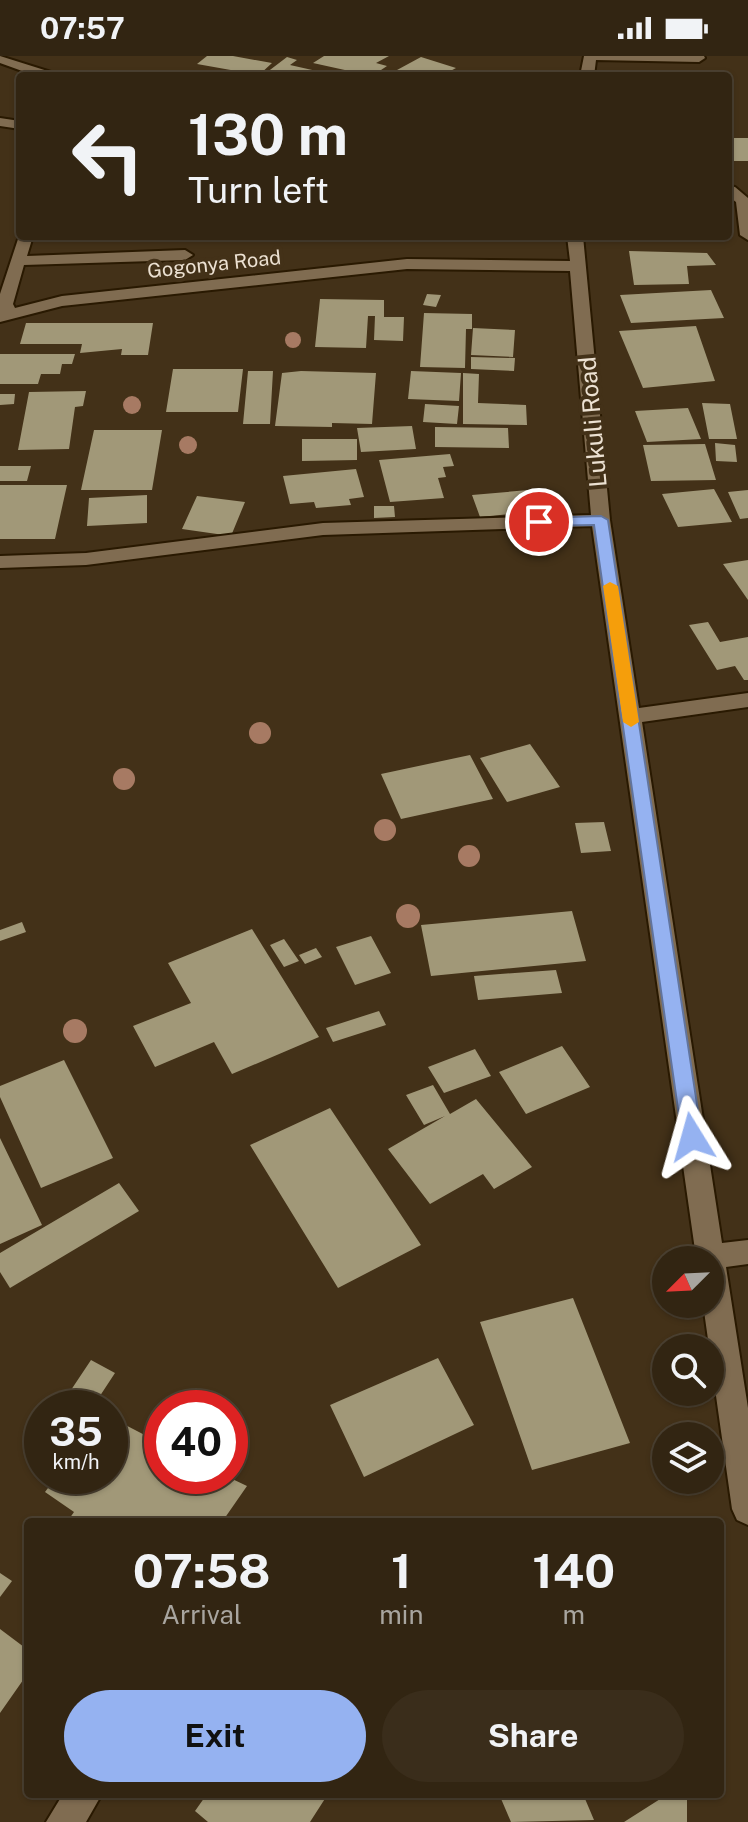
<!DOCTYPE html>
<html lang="en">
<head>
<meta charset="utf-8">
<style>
	body { margin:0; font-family:"Public Sans",sans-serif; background:#3a2d1b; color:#f1f3f6; height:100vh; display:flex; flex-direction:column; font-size:30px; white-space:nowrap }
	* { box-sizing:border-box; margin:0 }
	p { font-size:26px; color:#a8a59f }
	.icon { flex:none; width:44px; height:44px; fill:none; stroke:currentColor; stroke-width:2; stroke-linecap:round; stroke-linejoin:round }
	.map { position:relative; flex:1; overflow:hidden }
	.drawer { position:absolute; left:24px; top:1462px; width:700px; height:280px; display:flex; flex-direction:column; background:#322512; border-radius:8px; box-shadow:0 2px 6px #0004,0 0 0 2px #4d4232 }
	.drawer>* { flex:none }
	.guide { position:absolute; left:16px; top:16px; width:716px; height:168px; border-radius:8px; box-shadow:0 2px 6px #0004,0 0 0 2px #4d4232; background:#322512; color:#f1f3f6; overflow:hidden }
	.needle { width:52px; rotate:246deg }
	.controls { position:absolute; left:652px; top:1190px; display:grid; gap:16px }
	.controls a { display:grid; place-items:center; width:72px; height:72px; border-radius:50%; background:#322512; box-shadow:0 2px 6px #0004,0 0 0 2px #4d4232; font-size:40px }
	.speed { position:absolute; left:24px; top:1334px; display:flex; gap:16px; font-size:40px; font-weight:700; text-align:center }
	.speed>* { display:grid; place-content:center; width:104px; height:104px; border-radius:50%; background:#322512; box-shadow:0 2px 6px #0004,0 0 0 2px #4d4232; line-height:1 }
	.speed small { font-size:20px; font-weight:400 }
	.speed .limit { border:12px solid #d22; background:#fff; color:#111 }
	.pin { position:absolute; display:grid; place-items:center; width:68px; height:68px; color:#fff; margin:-34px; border:4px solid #fff; border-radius:50%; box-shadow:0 2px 8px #0007 }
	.me { position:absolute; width:88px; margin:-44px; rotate:352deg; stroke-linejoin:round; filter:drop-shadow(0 0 6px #0008) }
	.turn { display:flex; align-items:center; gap:28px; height:168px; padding:0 40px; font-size:36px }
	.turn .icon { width:104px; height:104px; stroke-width:2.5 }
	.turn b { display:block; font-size:56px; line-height:68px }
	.eta { display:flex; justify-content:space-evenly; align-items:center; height:136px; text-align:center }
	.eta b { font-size:48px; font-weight:700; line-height:56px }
	.primary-button { display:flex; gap:16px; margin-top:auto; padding:16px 40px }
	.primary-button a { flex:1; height:92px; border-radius:48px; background:#95b2f1; color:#111; font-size:32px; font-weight:700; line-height:92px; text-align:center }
	.primary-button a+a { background:#3a2d1b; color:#f1f3f6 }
	.status { display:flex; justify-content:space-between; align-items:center; height:56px; padding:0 40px; background:#322512; direction:ltr }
	.status svg { height:22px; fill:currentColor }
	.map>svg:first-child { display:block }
</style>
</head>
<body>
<div class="status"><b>07:57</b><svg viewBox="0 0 49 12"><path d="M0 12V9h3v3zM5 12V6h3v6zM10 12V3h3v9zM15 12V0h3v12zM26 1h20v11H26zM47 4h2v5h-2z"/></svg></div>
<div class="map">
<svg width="748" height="1766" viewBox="0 0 748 1766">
	<rect width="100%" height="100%" fill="#433118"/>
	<!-- building -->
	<path fill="#a19878" d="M207,0H233L272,7L259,19L197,8Z
		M324,0H389L376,7L387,10L372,20L313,7Z
		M287,1L297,4L290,9L339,20H262Z
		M421,1L456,12L441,20H417L397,14Z
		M734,82H748V105H728V93Z
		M629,195L707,197L716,209L687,210L689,228L634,229Z
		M711,234L724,262L631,267L620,239Z
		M427,238L441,239L436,251L423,249Z
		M320,243L384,244V261H404L403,285L374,284L375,260H368L366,292L315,291Z
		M424,257L472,258V273H466L465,312L420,311Z
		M26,267H153L148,299H121L122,293L80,297L82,288H20Z
		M696,270L715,325L643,332L619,275Z
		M473,272L515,274L513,301L471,299Z
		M0,298H75L72,308H62L60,318H41L38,328H0Z
		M471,301L515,302L514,315L471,313Z
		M173,313H243L238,356H166Z
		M248,315H273L270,368H243Z
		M301,315L376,317L372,368L332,367V371L275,370L282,317Z
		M411,315L461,317L459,345L408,343Z
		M463,317L479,318L478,347L526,349L527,369L463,368Z
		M86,335L83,350L75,351L69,393L18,394L29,336Z
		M0,338H15L14,348L0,349Z
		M702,347L730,348L737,383H709Z
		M425,348L459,350L457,368L423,366Z
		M688,352L701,383L647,386L635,355Z
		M412,370L416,393L361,396L357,372Z
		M435,371L508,372L509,392L435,391Z
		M94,374H162L152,434H81Z
		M302,383H357V404L302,405Z
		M715,387L735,389L737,406L716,405Z
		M705,388L716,424L651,425L643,389Z
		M450,398L454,410L443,411L446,421L438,422L444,442L390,446L379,404Z
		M0,410H31L27,425H0Z
		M356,413L364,441L349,443L351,449L316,452L314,446L290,448L283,420Z
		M0,429H67L55,483H0Z
		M540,433L548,454L480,461L472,439Z
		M714,433L732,466L678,471L662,438Z
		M748,434V462L740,463L728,436Z
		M147,439V467L87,470L89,442Z
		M197,440L245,446L231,480L182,473Z
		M374,450H394L395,461L374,462Z
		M748,504V544L723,508Z
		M708,566L720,586L748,581V624H744L735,610L717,614L689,569Z
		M530,688L560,731L507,746L480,702Z
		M470,699L493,743L401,763L381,718Z
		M604,766L611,795L581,797L575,767Z
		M572,855L586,905L431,920L421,869Z
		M22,866L26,876L0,885V874Z
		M252,873L319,981L232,1018L214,986L155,1011L133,970L191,947L168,907Z
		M371,880L391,917L355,929L336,891Z
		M284,883L299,905L284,911L270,889Z
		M316,892L322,901L305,908L299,899Z
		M556,914L562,937L478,944L474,920Z
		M379,955L386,969L333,986L326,972Z
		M562,990L590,1031L526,1058L499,1016Z
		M475,993L491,1020L444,1037L428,1011Z
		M64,1004L113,1102L41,1132L0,1041V1030Z
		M433,1029L450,1058L476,1043L532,1111L494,1133L483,1118L430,1148L388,1093L445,1060L424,1069L406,1039Z
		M330,1052L421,1189L338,1232L250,1089Z
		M0,1082L42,1169L0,1188Z
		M119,1127L139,1155L10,1232L0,1216V1197Z
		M573,1242L630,1387L532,1414L480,1266Z
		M438,1302L474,1369L364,1421L330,1349Z
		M91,1304L115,1317L92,1352H59Z
		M110,1361L162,1388V1420H226L247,1430L222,1466H67L74,1456L45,1436L57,1420H110Z
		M0,1517L12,1525L0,1541Z
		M0,1573L28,1594V1617L0,1657Z
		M207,1738H328L310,1766H208L195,1755Z
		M499,1738H583L594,1764L511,1766Z
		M668,1738H687V1766H624Z"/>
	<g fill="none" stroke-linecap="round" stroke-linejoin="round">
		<!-- minor casing -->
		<g stroke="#291901" stroke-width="4">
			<path id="minor" d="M0,0L54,17L56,20H36L0,7Z
				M584,0H704L705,2L699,6L596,4L594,20H580Z
				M0,62L20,65V73L0,70Z
				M728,130L735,131L748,142V184L740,179L736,146L728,140Z
				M20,177V180H33L27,200L185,194L193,199L185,204L24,209L13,248L15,252L62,240L407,203L570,205L567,180H583L610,464L639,652L748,637V651L642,666L722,1187L748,1184V1208L726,1211L748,1352V1469L737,1464L732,1453L703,1248H710V1204H697L696,1201L592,470L323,479L86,509L0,512V500L86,497L323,467L591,459L570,215L407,213L62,250L0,266V238Z
				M63,1738H102L86,1766H46Z"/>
		</g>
		<!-- minor -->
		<use href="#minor" fill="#806c51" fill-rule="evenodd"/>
	</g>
	<!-- trees -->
	<g fill="#a77a63">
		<circle cx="293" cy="284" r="8"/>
		<circle cx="132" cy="349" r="9"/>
		<circle cx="188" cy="389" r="9"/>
		<circle cx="260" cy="677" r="11"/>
		<circle cx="124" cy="723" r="11"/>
		<circle cx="385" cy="774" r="11"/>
		<circle cx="469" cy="800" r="11"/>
		<circle cx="408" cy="860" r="12"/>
		<circle cx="75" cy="975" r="12"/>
	</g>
	<!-- route -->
	<path fill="#95b2f1" stroke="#61749d" stroke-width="2" d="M601,460L608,464L702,1081L700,1087L692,1089L685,1087L682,1081L594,469L539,470L532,466L539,462Z"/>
	<!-- slow -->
	<path fill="#f59e0b" d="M610,526L618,530L639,666L631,671L623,666L603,530Z"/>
	<g text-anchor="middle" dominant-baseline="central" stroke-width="8" stroke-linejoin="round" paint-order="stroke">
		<!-- far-street labels -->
		<g font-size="20" fill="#ece1d2" stroke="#433118">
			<text transform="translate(214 208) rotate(-6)">Gogonya Road</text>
		</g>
		<!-- street labels -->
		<g font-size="24" fill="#ece1d2" stroke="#433118">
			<text transform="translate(592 366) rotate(-95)">Lukuli Road</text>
		</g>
	</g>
</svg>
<div class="controls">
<a><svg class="needle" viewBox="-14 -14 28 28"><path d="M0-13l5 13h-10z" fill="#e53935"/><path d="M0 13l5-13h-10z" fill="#a8a59f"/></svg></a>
<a><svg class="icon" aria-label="search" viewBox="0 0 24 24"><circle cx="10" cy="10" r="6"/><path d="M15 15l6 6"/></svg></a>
<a><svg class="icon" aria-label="layers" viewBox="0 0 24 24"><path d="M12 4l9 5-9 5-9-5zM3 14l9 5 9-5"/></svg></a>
</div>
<div class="speed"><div>35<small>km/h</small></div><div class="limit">40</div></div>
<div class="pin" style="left:539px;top:466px;background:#d93025"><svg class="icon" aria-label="arrive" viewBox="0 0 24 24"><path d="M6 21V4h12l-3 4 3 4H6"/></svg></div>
<svg class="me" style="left:692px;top:1081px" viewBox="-20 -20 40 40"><path d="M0-17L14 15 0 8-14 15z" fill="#95b2f1" stroke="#fff" stroke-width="4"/></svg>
<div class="guide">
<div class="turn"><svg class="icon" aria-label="left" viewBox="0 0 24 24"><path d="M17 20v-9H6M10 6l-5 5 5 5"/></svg><div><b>130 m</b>Turn left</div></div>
</div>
<section class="drawer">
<div class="eta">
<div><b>07:58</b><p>Arrival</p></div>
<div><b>1</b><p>min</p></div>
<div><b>140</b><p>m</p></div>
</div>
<div class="primary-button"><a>Exit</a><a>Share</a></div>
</section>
</div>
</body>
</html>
